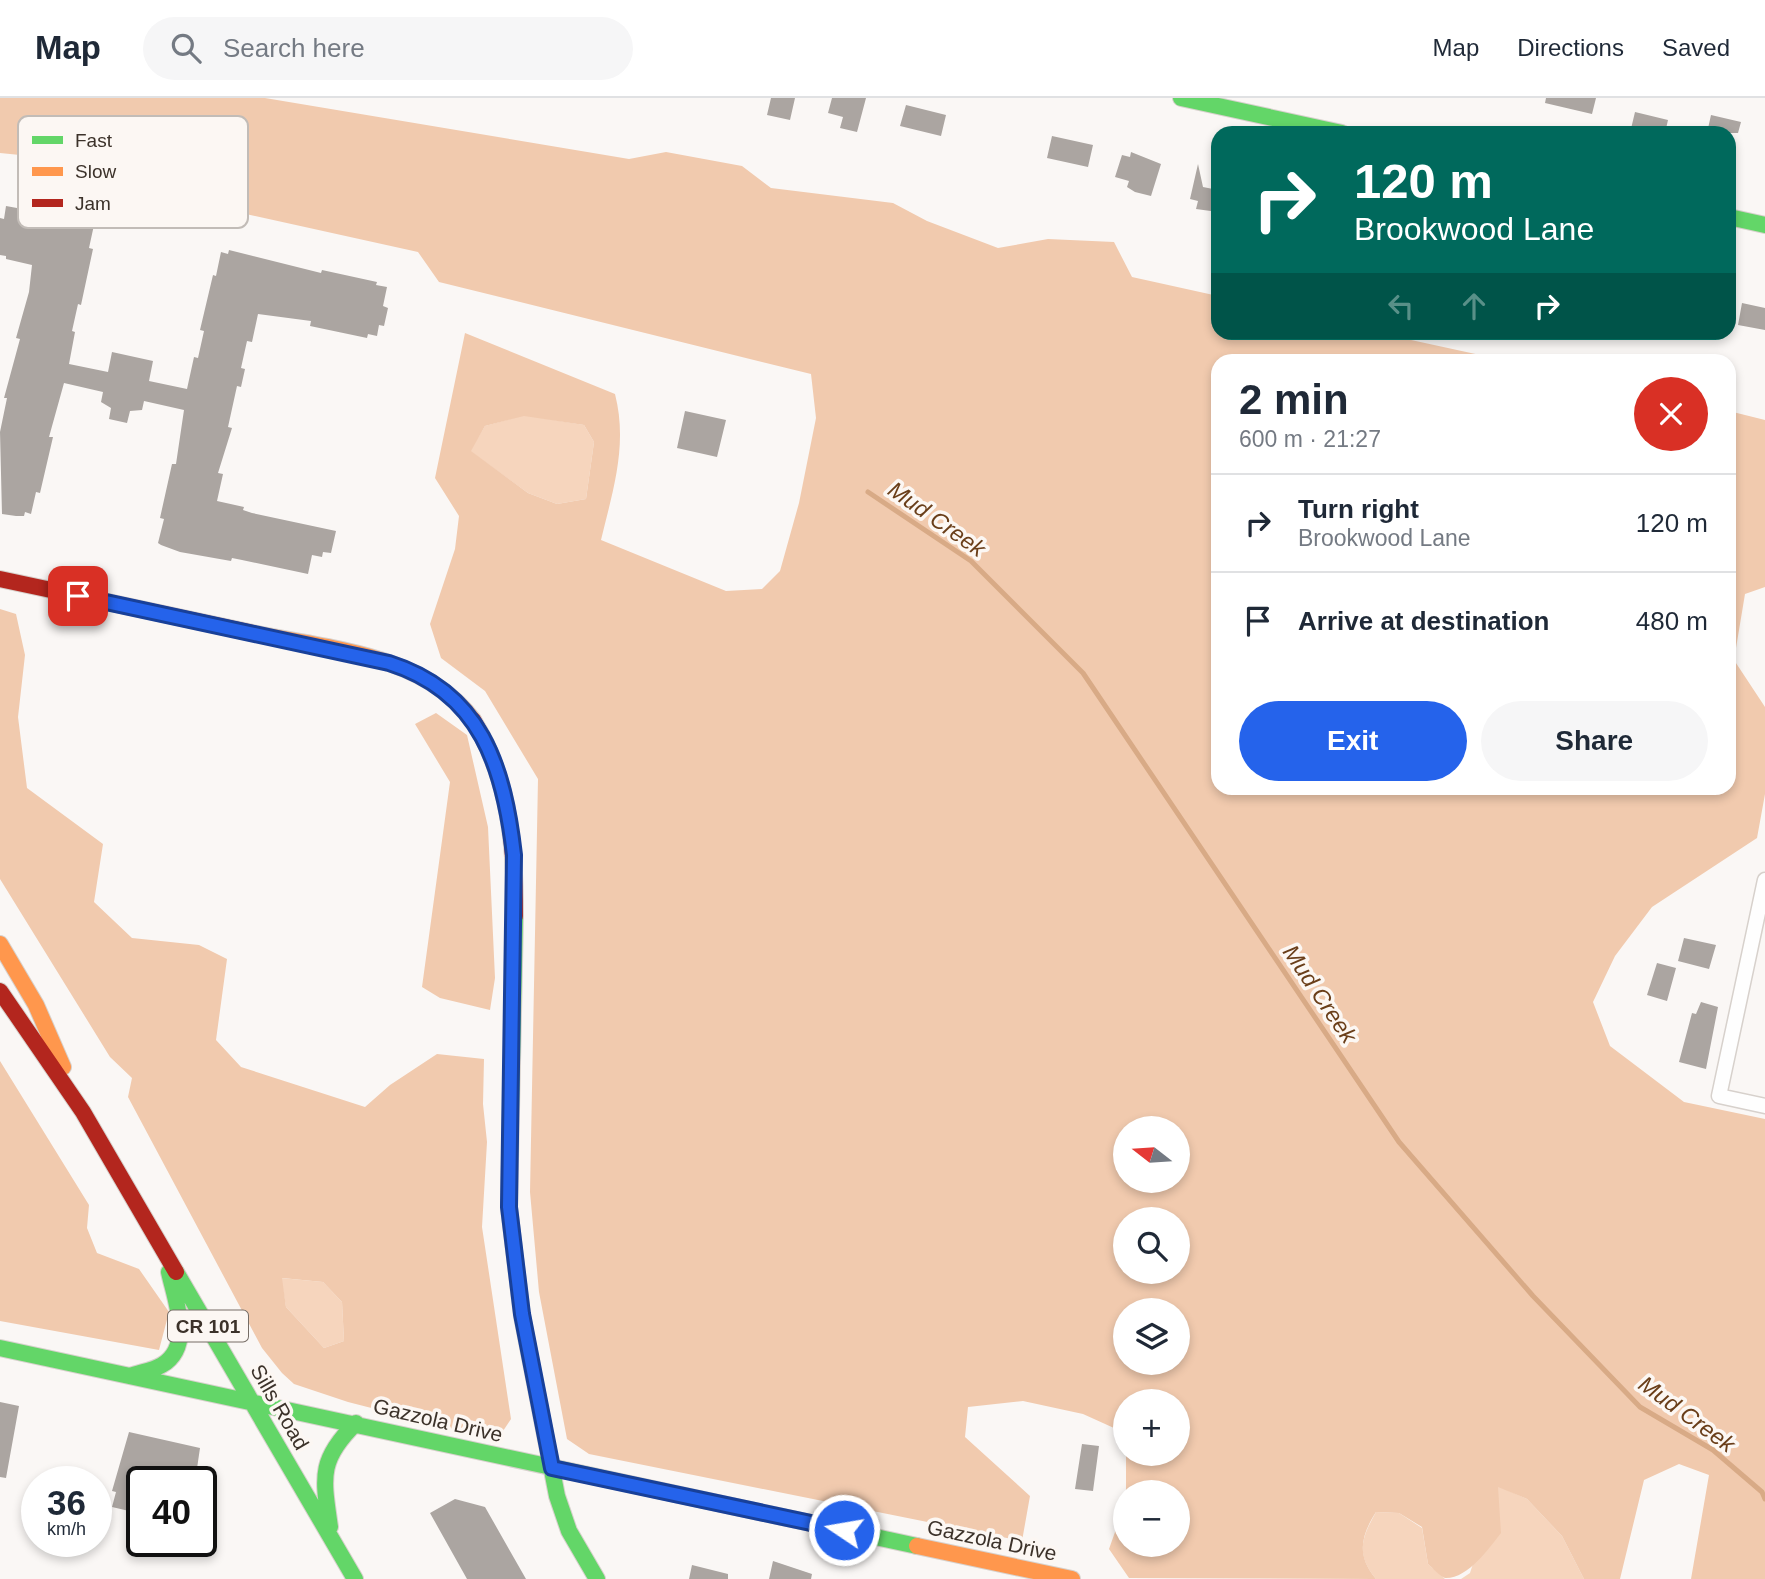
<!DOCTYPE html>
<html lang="en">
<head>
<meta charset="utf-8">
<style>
	body { margin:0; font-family:Arial,sans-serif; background:#f6f6f7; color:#1f2937; height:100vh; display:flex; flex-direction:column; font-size:26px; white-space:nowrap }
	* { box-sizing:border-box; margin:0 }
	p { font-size:23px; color:#747a83 }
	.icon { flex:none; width:38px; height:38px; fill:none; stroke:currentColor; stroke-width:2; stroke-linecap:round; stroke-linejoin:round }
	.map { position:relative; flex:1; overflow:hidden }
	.details { position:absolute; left:1211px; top:256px; width:525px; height:441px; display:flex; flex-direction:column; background:#fff; border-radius:21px; box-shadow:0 4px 10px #0003 }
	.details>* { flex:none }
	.guide { position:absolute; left:1211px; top:28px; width:525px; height:214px; border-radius:21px; box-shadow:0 4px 10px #0003; background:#00695c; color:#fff; overflow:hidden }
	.needle { width:46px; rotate:287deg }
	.buttons { position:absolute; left:1113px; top:1018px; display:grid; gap:14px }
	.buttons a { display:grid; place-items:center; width:77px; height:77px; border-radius:50%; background:#fff; box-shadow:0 4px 10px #0003; font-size:35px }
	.speed { position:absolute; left:21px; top:1368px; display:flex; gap:14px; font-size:35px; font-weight:700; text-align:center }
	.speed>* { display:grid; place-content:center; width:91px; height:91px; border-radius:50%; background:#fff; box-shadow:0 4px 10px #0003; line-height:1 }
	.speed small { font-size:18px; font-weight:400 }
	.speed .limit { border:4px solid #111; border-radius:10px; background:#fff; color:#111 }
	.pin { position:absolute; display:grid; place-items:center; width:60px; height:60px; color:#fff; margin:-30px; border-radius:14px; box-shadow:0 4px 10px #0006 }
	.me { position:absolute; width:77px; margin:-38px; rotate:282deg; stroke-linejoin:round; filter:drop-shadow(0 0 5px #0008) }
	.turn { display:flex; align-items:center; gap:24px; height:147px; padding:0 28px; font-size:32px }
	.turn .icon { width:91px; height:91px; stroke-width:2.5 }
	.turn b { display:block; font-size:49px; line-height:60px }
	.lanes { display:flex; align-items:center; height:66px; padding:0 28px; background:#0003; justify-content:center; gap:35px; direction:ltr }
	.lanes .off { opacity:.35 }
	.round { display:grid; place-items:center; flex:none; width:74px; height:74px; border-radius:37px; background:#f6f6f7 }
	.summary { display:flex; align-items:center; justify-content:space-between; height:119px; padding:0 28px }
	h1 { font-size:42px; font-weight:800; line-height:52px }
	.primary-button { display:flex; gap:14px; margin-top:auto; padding:14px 28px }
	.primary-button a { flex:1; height:80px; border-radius:42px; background:#2563eb; color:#fff; font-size:28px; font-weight:800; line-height:80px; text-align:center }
	.primary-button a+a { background:#f6f6f7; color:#1f2937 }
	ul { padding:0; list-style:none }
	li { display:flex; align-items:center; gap:21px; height:98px; padding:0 28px; border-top:2px solid #e0e1e3 }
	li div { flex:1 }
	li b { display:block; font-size:26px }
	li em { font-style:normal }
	header { display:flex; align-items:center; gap:42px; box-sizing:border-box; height:98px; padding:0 35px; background:#fff; border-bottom:2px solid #e0e1e3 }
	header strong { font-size:33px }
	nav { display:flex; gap:38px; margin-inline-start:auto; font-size:24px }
	.search { width:490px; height:63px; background:#f6f6f7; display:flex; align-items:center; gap:18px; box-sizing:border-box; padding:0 24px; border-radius:38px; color:#747a83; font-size:26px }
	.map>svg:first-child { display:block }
</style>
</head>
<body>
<header>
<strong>Map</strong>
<div class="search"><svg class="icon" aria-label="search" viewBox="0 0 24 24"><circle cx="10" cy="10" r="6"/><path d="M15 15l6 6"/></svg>Search here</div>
<nav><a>Map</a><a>Directions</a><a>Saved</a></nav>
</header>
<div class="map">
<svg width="1765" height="1481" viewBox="0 0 1765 1481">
	<rect width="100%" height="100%" fill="#faf7f5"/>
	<!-- green -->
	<path fill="#f6d5bd" d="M524,317L584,327L594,344L586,401L557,406L528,395L470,353L485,328Z
		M281,1180L323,1184L342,1204L344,1243L324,1250L286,1209Z
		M1498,1388L1527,1401L1562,1438L1584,1481H1461L1470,1475Z
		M1376,1414L1399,1415L1422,1430L1428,1466L1445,1481H1376C1355,1456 1362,1439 1376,1414Z"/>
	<!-- forest -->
	<path fill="#f1caae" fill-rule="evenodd" d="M0,0H265L629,61L666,54L742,68L771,90L893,105L927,123L998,150L1048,141L1114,144L1132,179L1218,198V234L1379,235L1503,262H1218V690H1729V313L1765,322V489L1745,496L1734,562L1765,609V696L1757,740L1652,809L1615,858L1593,904L1610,948L1684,1004L1765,1021V1481H1691L1709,1377L1679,1366L1644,1382L1620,1481H1584L1562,1438L1527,1401L1498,1389L1501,1435C1489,1450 1468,1481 1445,1480C1439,1478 1433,1470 1428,1466L1422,1429L1399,1415L1376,1414C1361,1438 1356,1457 1376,1481L1129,1480L1109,1451L1125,1406V1447H1178V1395H1126V1356H1178V1304H1125V1335L1083,1316L1023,1303L968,1309L965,1339L1030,1398L1022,1443L589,1356L567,1341L539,1194L530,1094L538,681L485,593L441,560L430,526L455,451L459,418L435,380L465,235L615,296C628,347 613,392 601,442L726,493L762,491L780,473L799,405L816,320L811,276L439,184L418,154L70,77L30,58L0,55ZM524,318L584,327L594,344L586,401L557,406L528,395L471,353L485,328ZM1125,1031H1178V1083H1125ZM1125,1122H1178V1174H1125ZM1125,1213H1178V1265H1125Z
		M0,511L16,516L25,557L18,619L27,690L103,746L94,804L132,840L199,847L227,861L216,942L241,969L365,1009L390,987L437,956L484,961L483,1006L487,1044L482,1129L511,1321L503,1333L465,1334L348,1304L294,1286L282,1275L262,1250L128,999L132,980L110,959L0,781ZM282,1180L323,1184L342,1204L344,1243L324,1250L286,1209Z
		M436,615L467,637L488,729L495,880L490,912L440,900L422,889L450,684L415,626Z
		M0,963L89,1107L87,1130L97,1155L139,1171L169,1214L159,1252L0,1223Z"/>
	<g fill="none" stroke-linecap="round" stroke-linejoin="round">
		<!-- stream -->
		<path stroke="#d8aa86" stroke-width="5" d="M868,394L971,463L1083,575L1399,1044L1533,1198L1640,1309L1713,1352L1762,1394L1765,1401"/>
	</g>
	<!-- building -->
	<path fill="#aba5a1" d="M771,0H795L790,22L767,17Z
		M832,0H866L857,34L840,30L843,19L828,15Z
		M1546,0H1596L1592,16L1545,5Z
		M906,7L946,17L941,38L900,28Z
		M1635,14L1668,22L1665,35H1630Z
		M1711,17L1741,24L1738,35H1707Z
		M1052,38L1093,47L1088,69L1047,60Z
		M1131,54L1161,66L1151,98L1135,94L1127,89L1129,83L1115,79L1122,57L1130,59Z
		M1198,66L1203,89L1218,92V114L1196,111L1198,103L1190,101Z
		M17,107L81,119L94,127L89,150L93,151L81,207L78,206L72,233L75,234L69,266L108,274L112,254L153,263L149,283L187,291L194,259L198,260L204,233L200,232L213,177L216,178L221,154L228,156L229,152L321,175L322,172L377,184L376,187L387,189L383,208L388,210L384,228L379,227L377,238L368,236L367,240L310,228L311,223L258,216L252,244L247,243L241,270L245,271L241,289L237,288L228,329L232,330L218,375L223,376L217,403L244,409L243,412L252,415L336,433L331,455L323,454L322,459L312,457L308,476L242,462L232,460L231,463L180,454L161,447L158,445L164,421L160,420L172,366H176L184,312L144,303L142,312L130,313L127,325L109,321L111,310L101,304L103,294L64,285L49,339H53L40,395L36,394L31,416L25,414L24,418H16L2,416L0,334L7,300H4L20,241L16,240L29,194L32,167L6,161V158L0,157V120L4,121L6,108L17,110Z
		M1742,205L1765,210V232L1738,227Z
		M685,313L726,322L717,359L677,350Z
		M1684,840L1716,847L1709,871L1678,863Z
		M1657,865L1676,870L1667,903L1647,897Z
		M1701,904L1718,909L1706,971L1679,964L1692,915L1696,916Z
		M0,1304L19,1308L6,1380L0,1379Z
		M129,1334L200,1350L195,1384H142V1416L112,1409L116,1394L112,1393Z
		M1082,1346L1099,1348L1093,1393L1075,1391Z
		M455,1401L485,1409L526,1481H467L430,1415Z
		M773,1463L812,1476L811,1481H769Z
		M692,1467L728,1476V1481H689Z"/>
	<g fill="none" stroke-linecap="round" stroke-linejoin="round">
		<!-- street casing -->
		<g stroke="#d7d1cc" stroke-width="17">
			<path id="street" d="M1765,782L1719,998L1765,1008"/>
		</g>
		<!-- fast casing -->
		<g stroke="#d7d1cc" stroke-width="18">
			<path id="fast" d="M1181,0L1342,35
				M1729,119L1765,127
				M515,818L509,1110L522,1218L557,1398L569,1433L597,1481
				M176,1174L355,1481
				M0,1250L917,1448
				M130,1278C140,1274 152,1273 162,1267C194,1248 175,1202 169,1174
				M330,1429C323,1380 318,1362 356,1325"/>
		</g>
		<!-- slow casing -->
		<g stroke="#d7d1cc" stroke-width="18">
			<path id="slow" d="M257,536C331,551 424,557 473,622
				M0,846L36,907L63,969
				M917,1448L1072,1481"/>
		</g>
		<!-- jam casing -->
		<g stroke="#d7d1cc" stroke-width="18">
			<path id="jam" d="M0,481L257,536
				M473,622C510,682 515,749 515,818
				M0,893L83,1014L176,1174"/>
		</g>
		<!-- street -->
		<use href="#street" stroke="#fefefe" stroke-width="14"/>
		<!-- fast -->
		<use href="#fast" stroke="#63d668" stroke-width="16"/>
		<!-- slow -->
		<use href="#slow" stroke="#ff974d" stroke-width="16"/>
		<!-- jam -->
		<use href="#jam" stroke="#b3261e" stroke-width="16"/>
	</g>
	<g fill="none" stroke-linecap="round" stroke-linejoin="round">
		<!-- route casing -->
		<g stroke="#184099" stroke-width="18">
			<path id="route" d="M78,498L389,565C481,594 504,669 514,757L509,1109L522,1216L552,1370L844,1432"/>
		</g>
		<!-- route -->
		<use href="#route" stroke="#2563eb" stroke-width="12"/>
	</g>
	<g text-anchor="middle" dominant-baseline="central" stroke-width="7" stroke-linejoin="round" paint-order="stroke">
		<!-- shield labels -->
		<rect fill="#fcf7f3" stroke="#766d66" stroke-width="2" x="168" y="1212.5" width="80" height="31" rx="5"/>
		<g font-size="19" font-weight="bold" fill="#3c322a">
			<text x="208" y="1228">CR 101</text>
		</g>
		<!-- street labels -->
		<g font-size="21" fill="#3c322a" stroke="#fcf7f3">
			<text transform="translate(280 1309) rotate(60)">Sills Road</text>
			<text transform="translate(438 1322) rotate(13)">Gazzola Drive</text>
			<text transform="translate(992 1442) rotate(12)">Gazzola Drive</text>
		</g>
		<!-- water labels -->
		<g font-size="23" font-style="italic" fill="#6a3e19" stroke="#fcf7f3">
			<text transform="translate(937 421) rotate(35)">Mud Creek</text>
			<text transform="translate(1320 896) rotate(56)">Mud Creek</text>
			<text transform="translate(1687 1316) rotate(36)">Mud Creek</text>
		</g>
	</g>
	<!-- legend -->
	<rect x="18" y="18" width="230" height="112" rx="10" fill="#fcf7f3" stroke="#c2bcb7" stroke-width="2"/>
	<rect x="32" y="38" width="31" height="8" fill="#63d668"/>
	<rect x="32" y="69" width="31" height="9" fill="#ff974d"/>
	<rect x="32" y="101" width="31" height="8" fill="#b3261e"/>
	<g font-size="19" fill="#3c322a">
		<text x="75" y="49">Fast</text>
		<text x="75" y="80">Slow</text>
		<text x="75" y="112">Jam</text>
	</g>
</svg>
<div class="buttons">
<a><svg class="needle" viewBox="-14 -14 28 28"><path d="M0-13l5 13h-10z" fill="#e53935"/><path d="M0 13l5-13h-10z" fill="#747a83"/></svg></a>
<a><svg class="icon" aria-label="search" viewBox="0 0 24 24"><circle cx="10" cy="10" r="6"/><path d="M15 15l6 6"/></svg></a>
<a><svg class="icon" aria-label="layers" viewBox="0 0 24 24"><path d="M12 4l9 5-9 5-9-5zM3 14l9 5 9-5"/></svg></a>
<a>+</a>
<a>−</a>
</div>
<div class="speed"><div>36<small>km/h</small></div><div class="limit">40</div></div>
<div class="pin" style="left:78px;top:498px;background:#d93025"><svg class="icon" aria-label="arrive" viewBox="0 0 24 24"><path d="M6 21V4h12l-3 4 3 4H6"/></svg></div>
<svg class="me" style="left:844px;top:1432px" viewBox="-20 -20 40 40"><circle r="17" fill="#2563eb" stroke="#fff" stroke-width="3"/><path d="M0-11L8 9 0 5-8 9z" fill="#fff"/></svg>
<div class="guide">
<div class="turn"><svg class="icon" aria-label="right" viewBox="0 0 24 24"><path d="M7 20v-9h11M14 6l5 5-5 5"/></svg><div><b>120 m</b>Brookwood Lane</div></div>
<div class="lanes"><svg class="icon off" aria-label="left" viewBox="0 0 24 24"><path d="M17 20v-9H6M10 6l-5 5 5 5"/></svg><svg class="icon off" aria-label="ahead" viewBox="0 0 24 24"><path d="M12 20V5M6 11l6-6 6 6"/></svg><svg class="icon" aria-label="right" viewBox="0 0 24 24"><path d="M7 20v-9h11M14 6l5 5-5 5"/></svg></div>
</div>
<section class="details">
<div class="summary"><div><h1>2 min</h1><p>600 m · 21:27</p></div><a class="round" style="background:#d93025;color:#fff"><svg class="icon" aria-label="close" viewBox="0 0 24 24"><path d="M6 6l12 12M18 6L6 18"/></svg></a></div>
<ul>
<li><svg class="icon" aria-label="right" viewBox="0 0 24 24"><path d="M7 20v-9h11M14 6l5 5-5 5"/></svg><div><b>Turn right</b><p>Brookwood Lane</p></div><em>120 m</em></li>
<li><svg class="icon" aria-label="arrive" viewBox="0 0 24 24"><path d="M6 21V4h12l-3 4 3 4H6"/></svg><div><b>Arrive at destination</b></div><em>480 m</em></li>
</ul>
<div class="primary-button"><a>Exit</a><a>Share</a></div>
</section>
</div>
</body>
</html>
